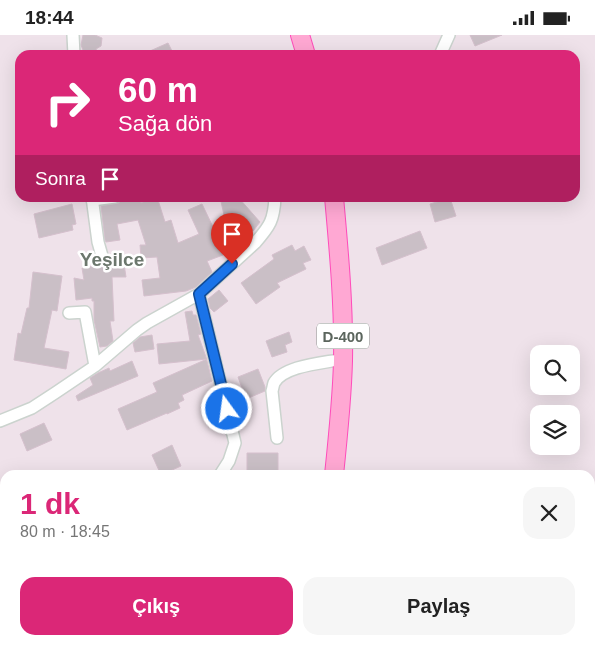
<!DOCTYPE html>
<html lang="tr">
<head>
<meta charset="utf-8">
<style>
	body { margin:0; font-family:Arial,sans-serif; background:#f6f6f6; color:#222; height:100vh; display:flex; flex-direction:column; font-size:19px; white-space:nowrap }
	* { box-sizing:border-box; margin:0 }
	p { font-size:16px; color:#767676 }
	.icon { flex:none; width:28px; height:28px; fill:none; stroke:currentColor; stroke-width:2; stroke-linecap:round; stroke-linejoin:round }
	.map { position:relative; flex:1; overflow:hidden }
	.drawer { position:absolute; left:0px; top:435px; width:595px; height:175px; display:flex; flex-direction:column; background:#fff; border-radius:15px 15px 0 0; box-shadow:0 5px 20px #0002 }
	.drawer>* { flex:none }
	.top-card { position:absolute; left:15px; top:15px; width:565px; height:152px; border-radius:15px; box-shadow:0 5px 20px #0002; background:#db2777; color:#fff; overflow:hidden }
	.tools { position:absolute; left:530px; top:310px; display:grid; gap:10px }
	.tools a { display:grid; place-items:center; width:50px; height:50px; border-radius:10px; background:#fff; box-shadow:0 5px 20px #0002; font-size:25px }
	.pin { position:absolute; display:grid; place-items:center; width:42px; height:42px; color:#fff; margin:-51px -21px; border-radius:50% 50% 50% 0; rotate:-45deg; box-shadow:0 0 5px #0007 }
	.pin .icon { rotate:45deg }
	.me { position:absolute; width:55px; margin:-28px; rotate:346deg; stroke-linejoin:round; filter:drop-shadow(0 0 4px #0008) }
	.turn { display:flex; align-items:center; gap:18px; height:105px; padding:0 20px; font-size:22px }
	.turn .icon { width:65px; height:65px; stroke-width:2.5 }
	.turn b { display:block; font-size:35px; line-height:42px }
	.then { display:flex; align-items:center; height:48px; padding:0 20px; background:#0003; gap:10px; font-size:19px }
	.round { display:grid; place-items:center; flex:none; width:52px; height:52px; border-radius:15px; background:#f6f6f6 }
	.overview { display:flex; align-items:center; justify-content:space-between; height:85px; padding:0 20px }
	h1 { font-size:30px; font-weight:600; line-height:38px; color:#db2777 }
	.primary-button { display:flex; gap:10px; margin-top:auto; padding:10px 20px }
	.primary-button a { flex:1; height:58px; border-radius:15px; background:#db2777; color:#fff; font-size:20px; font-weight:600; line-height:58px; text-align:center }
	.primary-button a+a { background:#f6f6f6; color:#222 }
	.status { display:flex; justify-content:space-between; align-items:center; height:35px; padding:0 25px; background:#fff; direction:ltr }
	.status svg { height:14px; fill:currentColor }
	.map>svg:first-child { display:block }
</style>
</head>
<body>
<div class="status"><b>18:44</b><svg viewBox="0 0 49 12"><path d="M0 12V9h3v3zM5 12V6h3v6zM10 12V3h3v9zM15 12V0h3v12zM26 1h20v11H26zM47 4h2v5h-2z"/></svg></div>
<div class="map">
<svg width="595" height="610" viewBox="0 0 595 610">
	<rect width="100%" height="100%" fill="#efe2ea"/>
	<!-- building -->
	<path fill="#cabfc6" stroke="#d5c0cd" d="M83,0H95L102,3L101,11L96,14L98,20H85L81,10Z
		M470,0H502L475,11Z
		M168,8L174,20H141Z
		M122,162H140L141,168L154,162H157L165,187L171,185L178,208L199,199L188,175L202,169L214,194H212L223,220L207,226L212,237L196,252L186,256L144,261L142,245L160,243L157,222L141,223L140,210H146L138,185L117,189L120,205L106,207L105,205L101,171L119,168Z
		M220,162H238L260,187L253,196L239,183L226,189Z
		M450,163L456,181L435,187L430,169Z
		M72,169L76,189L72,190L73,195L39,203L34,179Z
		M420,196L427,213L382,230L376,213Z
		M292,210L295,216L304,211L311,225L303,228L306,234L277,248L280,252L256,269L241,248L274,224L272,220Z
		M113,229H124L126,242H112L114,286H110L113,306L107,311L100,312L94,285V266H92V263L76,265L74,243L84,245L82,233L95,231L114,230Z
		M33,237L62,241L57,276L52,275L44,313L69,317L66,334L14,325L18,298L21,299L27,273H29Z
		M219,255L228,266L214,277L210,273L208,264Z
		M192,276L193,280H196L201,299L198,300L206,322L212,346L182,360L184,365L178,368L180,373L167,379V378L127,395L118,374L157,357L153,348L207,324L159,329L157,309L190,306L185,277Z
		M289,297L292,307L285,310L287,317L272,322L266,306Z
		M152,300L154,314L135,317L133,308L140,302Z
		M132,326L138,341L78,366L76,361L93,350L90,343L98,338L109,333L110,336Z
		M258,334L265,352V356L246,364L238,342Z
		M44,388L52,405L27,416L20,399Z
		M172,410L181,431L161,440L152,420Z
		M247,418H278V440H247Z"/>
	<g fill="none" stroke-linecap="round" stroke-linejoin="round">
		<!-- service casing -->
		<g stroke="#cbd3ce" stroke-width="8">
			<path id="service" d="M318,610L345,605"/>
		</g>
		<!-- minor casing -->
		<g stroke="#cbd3ce" stroke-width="14">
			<path id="minor" d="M73,0L74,20
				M440,20L449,0
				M92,162L98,207L102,221
				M92,165L115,162
				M199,259L235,408L229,426L220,440
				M69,278L85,277L95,331
				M0,386L32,373L55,358L95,331L137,295L147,288L199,259L255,208C270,191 274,185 275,162
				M277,403L272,356C273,353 273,351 274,348C284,330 325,328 343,324
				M0,595L5,586"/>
		</g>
		<!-- primary casing -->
		<g stroke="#ff4cba" stroke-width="20">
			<path id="primary" d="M300,0L306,20
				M334,440C338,402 342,364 343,326C344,272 339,217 334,162
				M297,610L298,605"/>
		</g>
		<!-- service -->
		<use href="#service" stroke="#fff" stroke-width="5.5"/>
		<!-- minor -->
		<use href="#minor" stroke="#fff" stroke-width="11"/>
		<!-- primary -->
		<use href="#primary" stroke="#ffa8d3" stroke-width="18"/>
	</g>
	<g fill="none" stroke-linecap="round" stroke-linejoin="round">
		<!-- route casing -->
		<g stroke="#114b97" stroke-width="12">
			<path id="route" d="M227,374L199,259L232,229"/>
		</g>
		<!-- route -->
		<use href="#route" stroke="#1a73e8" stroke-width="9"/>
	</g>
	<g text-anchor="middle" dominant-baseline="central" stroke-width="5" stroke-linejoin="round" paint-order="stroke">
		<!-- shield labels -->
		<rect fill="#fff" stroke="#8c938e" stroke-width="1" x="317" y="288.5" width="52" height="25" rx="4"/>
		<g font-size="15" font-weight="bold" fill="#5b655d">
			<text x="343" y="301">D-400</text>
		</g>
		<!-- quarter labels -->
		<g font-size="19" font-weight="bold" fill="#6c776d" stroke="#fff">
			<text x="112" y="224">Yeşilce</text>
		</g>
	</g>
</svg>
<div class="tools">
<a><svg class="icon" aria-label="search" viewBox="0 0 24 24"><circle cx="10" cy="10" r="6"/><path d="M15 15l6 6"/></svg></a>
<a><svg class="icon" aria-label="layers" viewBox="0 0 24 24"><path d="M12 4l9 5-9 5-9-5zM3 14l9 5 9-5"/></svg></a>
</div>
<div class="pin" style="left:232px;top:229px;background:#d93025"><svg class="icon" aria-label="arrive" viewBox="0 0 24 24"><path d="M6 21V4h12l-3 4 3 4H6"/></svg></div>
<svg class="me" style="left:227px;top:374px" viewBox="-20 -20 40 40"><circle r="17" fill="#1a73e8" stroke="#fff" stroke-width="3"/><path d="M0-11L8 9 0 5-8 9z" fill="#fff"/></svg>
<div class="top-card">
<div class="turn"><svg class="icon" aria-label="right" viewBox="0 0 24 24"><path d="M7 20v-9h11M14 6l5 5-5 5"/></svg><div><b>60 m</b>Sağa dön</div></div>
<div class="then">Sonra<svg class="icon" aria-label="arrive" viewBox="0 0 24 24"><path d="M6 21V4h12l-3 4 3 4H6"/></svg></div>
</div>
<section class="drawer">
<div class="overview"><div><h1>1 dk</h1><p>80 m · 18:45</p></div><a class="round"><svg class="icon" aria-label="close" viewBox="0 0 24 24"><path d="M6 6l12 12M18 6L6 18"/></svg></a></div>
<div class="primary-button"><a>Çıkış</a><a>Paylaş</a></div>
</section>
</div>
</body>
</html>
